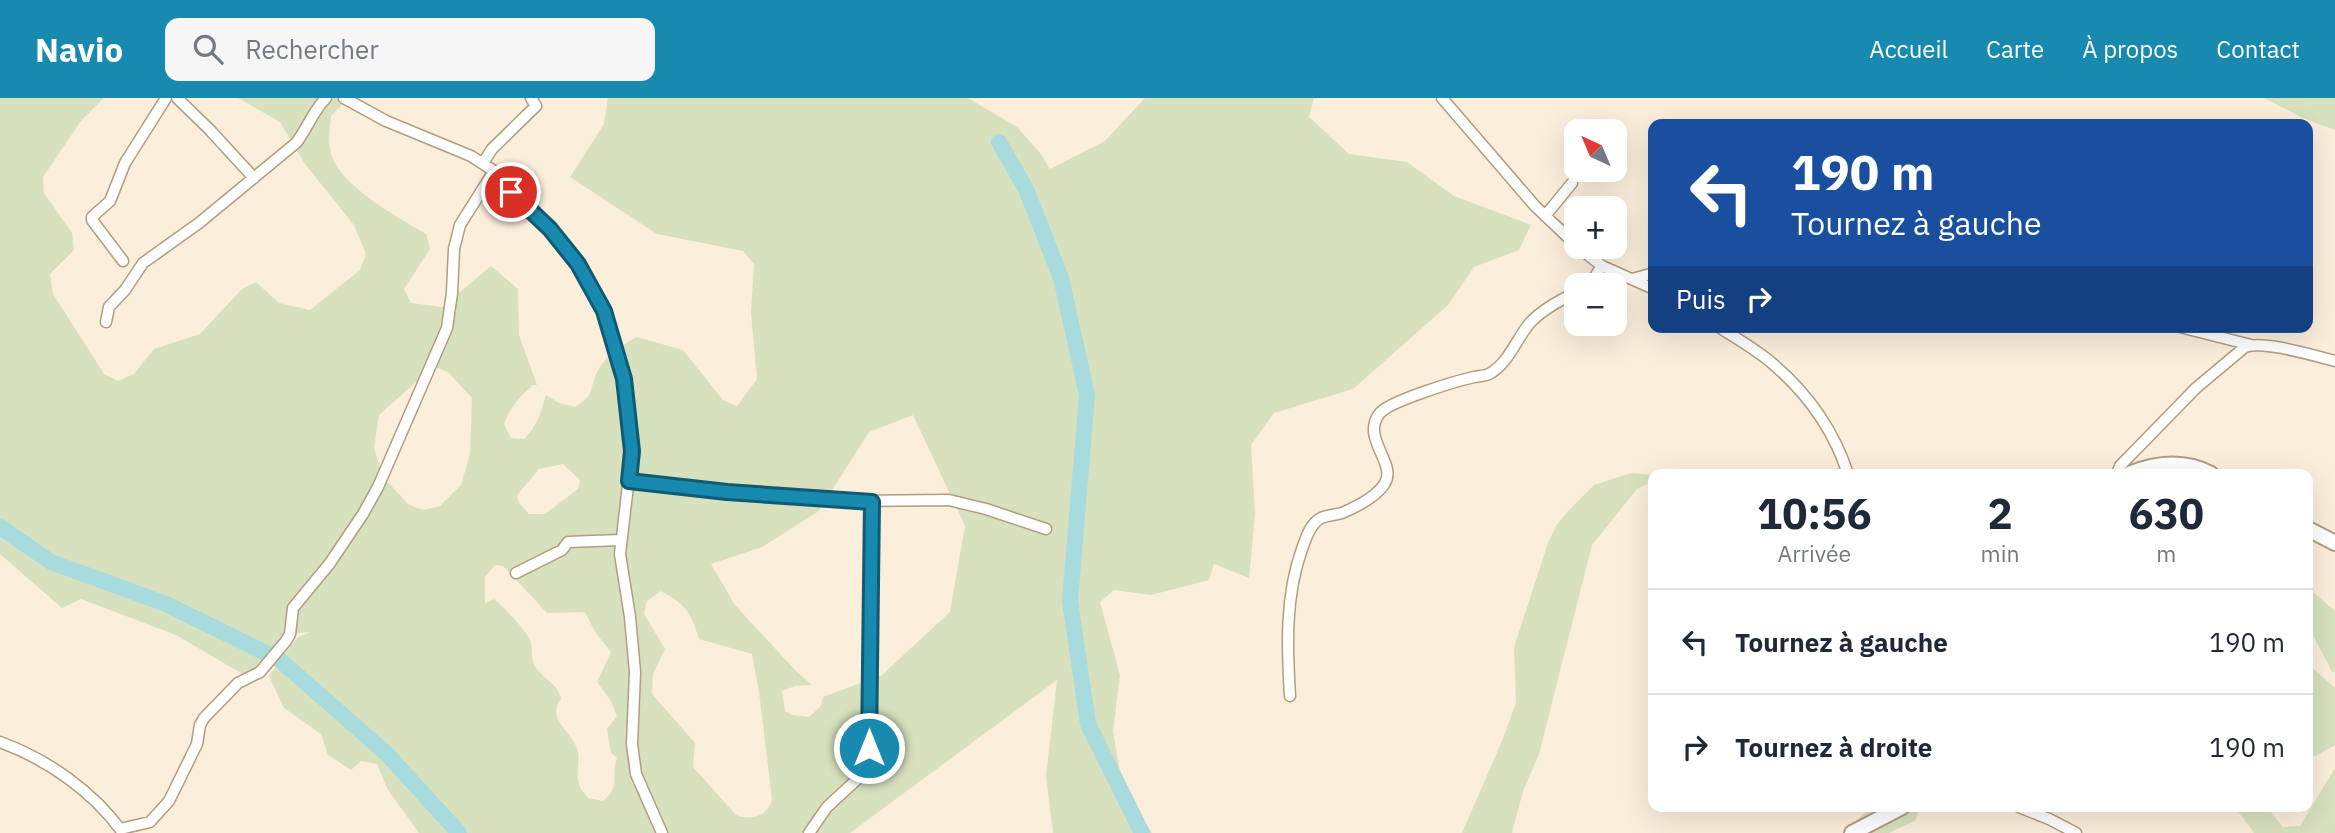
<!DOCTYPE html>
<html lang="fr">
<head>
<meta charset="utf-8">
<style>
	body { margin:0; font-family:"IBM Plex Sans",sans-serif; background:#f6f6f7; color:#1f2937; height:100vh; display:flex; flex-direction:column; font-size:26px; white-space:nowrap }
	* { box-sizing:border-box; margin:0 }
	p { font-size:23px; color:#747a83 }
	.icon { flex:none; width:38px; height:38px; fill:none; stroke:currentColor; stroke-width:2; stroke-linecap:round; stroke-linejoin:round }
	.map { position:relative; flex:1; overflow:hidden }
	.panel { position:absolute; left:1648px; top:371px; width:665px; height:343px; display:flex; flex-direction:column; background:#fff; border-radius:14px; box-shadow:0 7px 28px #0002 }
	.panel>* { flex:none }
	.top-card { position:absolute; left:1648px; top:21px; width:665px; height:214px; border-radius:14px; box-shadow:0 7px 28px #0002; background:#1a4fa0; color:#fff; overflow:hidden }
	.needle { width:46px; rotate:316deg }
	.fabs { position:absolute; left:1564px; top:21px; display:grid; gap:14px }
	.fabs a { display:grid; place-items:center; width:63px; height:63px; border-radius:14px; background:#fff; box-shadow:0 7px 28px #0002; font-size:35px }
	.pin { position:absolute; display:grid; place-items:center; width:60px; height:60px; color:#fff; margin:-30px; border:4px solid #fff; border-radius:50%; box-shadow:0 2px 7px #0007 }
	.me { position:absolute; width:77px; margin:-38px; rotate:0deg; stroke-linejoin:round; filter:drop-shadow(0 0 5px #0008) }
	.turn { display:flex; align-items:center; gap:24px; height:147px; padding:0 28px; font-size:32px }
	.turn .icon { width:91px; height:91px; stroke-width:2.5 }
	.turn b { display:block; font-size:49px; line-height:60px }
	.then { display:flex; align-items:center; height:66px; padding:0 28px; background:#0003; gap:14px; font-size:26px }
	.eta { display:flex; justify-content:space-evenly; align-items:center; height:119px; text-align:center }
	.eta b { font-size:42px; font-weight:700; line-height:49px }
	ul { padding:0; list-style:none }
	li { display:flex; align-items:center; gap:21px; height:105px; padding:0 28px; border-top:2px solid #e0e1e3 }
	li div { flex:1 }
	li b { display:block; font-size:26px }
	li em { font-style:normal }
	header { display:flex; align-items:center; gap:42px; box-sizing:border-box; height:98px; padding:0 35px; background:#188aaf; color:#fff }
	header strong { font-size:33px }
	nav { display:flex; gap:38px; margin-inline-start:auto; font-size:24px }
	.search { width:490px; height:63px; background:#f6f6f7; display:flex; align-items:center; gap:18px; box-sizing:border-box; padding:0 24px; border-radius:14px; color:#747a83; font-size:26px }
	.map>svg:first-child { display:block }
</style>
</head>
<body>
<header>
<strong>Navio</strong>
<div class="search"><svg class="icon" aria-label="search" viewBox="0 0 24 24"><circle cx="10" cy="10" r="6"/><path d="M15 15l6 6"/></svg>Rechercher</div>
<nav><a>Accueil</a><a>Carte</a><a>À propos</a><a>Contact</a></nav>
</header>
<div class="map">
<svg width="2335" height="735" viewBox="0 0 2335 735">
	<rect width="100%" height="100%" fill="#fbeedb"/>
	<!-- green -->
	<path fill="#d7e1be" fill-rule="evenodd" d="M0,0H104L81,23L43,79L44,95L72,135L74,152L50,176L53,196L104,276L118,283L134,276L154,251L200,236L242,191L256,184L279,205L310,212L360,172L366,156L354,127L305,66L280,24L238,0H349L331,18C330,29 328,41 330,51C335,86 398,119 426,136L430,151L404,191L411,205L442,209L491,168L518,191L519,237L537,287H533C520,298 510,310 504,326L511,340L524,341C537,329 541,314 546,297L559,305L575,309C597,295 588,292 598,272C606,258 623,246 637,239L683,252L723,302L737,308L757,281L751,215L754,166L743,153L657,136L570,79L604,26L608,0H968L1017,29L1041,56L1050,71L1105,43L1145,0H1314L1309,19L1349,56L1407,64L1454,98L1531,127L1519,152L1474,169L1448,207L1353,291L1274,315L1251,347L1255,416L1249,480L1214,466L1209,482L1151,497L1114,492L1100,504L1120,577L1113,633L1119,669L1133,706L1152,735H1053L1046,678L1057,582L850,735H419L388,692L377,666L361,663L351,672L328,657L321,636L284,610L269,578L297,540L310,534L289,536L267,562L246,578L176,537L81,501L62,510L0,456ZM434,268L449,275L472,300L470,356L461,387L440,408L423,412L408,406L385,381L379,366L374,350L379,317ZM913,317L965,428L950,514L882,577L823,599L821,608L809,619L792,617L785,613L782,593L795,588L812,587L796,573L735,507L711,466L762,449L819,413L869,334ZM563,366L580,382L578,391L545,416H529L519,405L517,397L539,371ZM495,467L503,468L547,515L585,514L595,534L611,554L597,584L611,603L617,618L607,631L611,655L617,660C610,677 622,687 603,703L588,700C585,696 580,691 579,686C575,673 582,661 576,648C569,632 546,619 561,601C559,587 545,582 537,571C530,563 533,554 531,544C528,534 503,508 494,501L485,505V479ZM661,493C686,507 691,514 699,541L752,556L759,594L772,701C769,718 750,723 736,717L693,669L695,645L652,596L653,576L665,551L644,516L647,503Z
		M2264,0H2335V32L2303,20Z
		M1631,375L1654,377V383L1637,391L1592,447L1539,656L1523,693L1512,735H1462L1502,643L1516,605L1514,549L1548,445L1556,428L1568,413L1594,387Z
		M2308,490L2335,513V574H2332L2311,533H2308Z
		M2308,566L2335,590V647L2308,662Z
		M2335,670V735H2254L2237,712V709H2271L2272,716L2283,729L2300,728Z
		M1871,709H1920L1916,722L1889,735H1843Z"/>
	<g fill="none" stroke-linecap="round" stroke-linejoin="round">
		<!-- river -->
		<path stroke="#a8dbde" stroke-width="16" d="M999,44L1026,91L1061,180L1087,297L1070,503L1088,626L1142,735
			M0,429L51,464L166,506L280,562L387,656L459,735"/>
		<!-- street casing -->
		<g stroke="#b29d7f" stroke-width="13">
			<path id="street" d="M177,0L209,31L254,80
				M344,0L386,23L471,58L494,73L511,94L550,131L578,166L604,213L624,281L632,353L620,456L630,519L635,574L632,646L636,676L662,735
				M1442,0L1535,108L1577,148
				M483,65L492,51L536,8L531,0
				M1545,118L1572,85
				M1578,149L1602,168L1654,191
				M123,163L92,122V119L110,103L125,65L166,0
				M1632,181L1654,175
				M1585,187L1594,180L1602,168
				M106,224L109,209L125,192L143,165L199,125L296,45C307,31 313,13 326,0
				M1719,229C1737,241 1757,252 1773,266C1807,295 1834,333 1848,376
				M2180,229L2251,247
				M2117,376L2120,368L2196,290L2245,249C2264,242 2315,258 2335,263
				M629,383L727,394L851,403L949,402L986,411L1046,431
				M516,475L562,452L568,444L620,442
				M1290,598C1287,549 1285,498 1302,451C1306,440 1310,426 1321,420C1328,417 1335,417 1342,415C1356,409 1377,399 1385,385C1397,365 1360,339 1380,315C1390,303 1456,283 1474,279C1479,278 1485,278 1489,276C1508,266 1516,242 1529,226C1541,212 1560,202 1577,194
				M0,644C47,661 94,694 123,735
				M2019,709L2049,721L2076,735
				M120,731L150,724L169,703L197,646L200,627L204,620L238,585L260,574L286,543L290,536L293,510L330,465L363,416L378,389L447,230L452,195L454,151L460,127L494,73
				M809,735L827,709L864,675L869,664L872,404"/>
		</g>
		<!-- primary casing -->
		<g stroke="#b29d7f" stroke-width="18">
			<path id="primary" d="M2129,376C2156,365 2184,362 2211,376
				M2308,431L2335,445
				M1852,735L1902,709"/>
		</g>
		<!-- street -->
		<use href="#street" stroke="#fff" stroke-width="10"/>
		<!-- primary -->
		<use href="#primary" stroke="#fff" stroke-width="14"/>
	</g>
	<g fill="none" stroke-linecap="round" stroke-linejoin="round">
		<!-- route casing -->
		<g stroke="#105a72" stroke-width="18">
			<path id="route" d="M511,94L550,131L578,166L604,213L624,281L632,353L629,383L727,394L872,404L869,650"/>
		</g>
		<!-- route -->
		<use href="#route" stroke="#188aaf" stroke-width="12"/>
	</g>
</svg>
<div class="fabs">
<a><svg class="needle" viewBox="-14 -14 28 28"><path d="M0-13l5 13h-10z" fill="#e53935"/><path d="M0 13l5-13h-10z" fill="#747a83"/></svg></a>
<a>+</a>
<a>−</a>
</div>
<div class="pin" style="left:511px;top:94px;background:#d93025"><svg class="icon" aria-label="arrive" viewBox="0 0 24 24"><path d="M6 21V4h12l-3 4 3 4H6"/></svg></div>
<svg class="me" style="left:869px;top:650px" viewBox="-20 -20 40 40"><circle r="17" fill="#188aaf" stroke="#fff" stroke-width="3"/><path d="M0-11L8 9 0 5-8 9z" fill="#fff"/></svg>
<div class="top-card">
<div class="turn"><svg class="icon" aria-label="left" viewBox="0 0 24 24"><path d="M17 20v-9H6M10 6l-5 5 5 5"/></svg><div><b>190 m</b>Tournez à gauche</div></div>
<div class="then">Puis<svg class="icon" aria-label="right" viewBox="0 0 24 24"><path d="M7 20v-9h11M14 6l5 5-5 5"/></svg></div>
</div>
<section class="panel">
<div class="eta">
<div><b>10:56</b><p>Arrivée</p></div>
<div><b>2</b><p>min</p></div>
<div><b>630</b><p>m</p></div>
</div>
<ul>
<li><svg class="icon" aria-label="left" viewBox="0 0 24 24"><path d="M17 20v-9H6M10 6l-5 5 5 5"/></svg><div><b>Tournez à gauche</b></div><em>190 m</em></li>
<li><svg class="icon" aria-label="right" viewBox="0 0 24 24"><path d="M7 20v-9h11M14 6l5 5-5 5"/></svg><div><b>Tournez à droite</b></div><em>190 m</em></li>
</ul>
</section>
</div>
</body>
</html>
